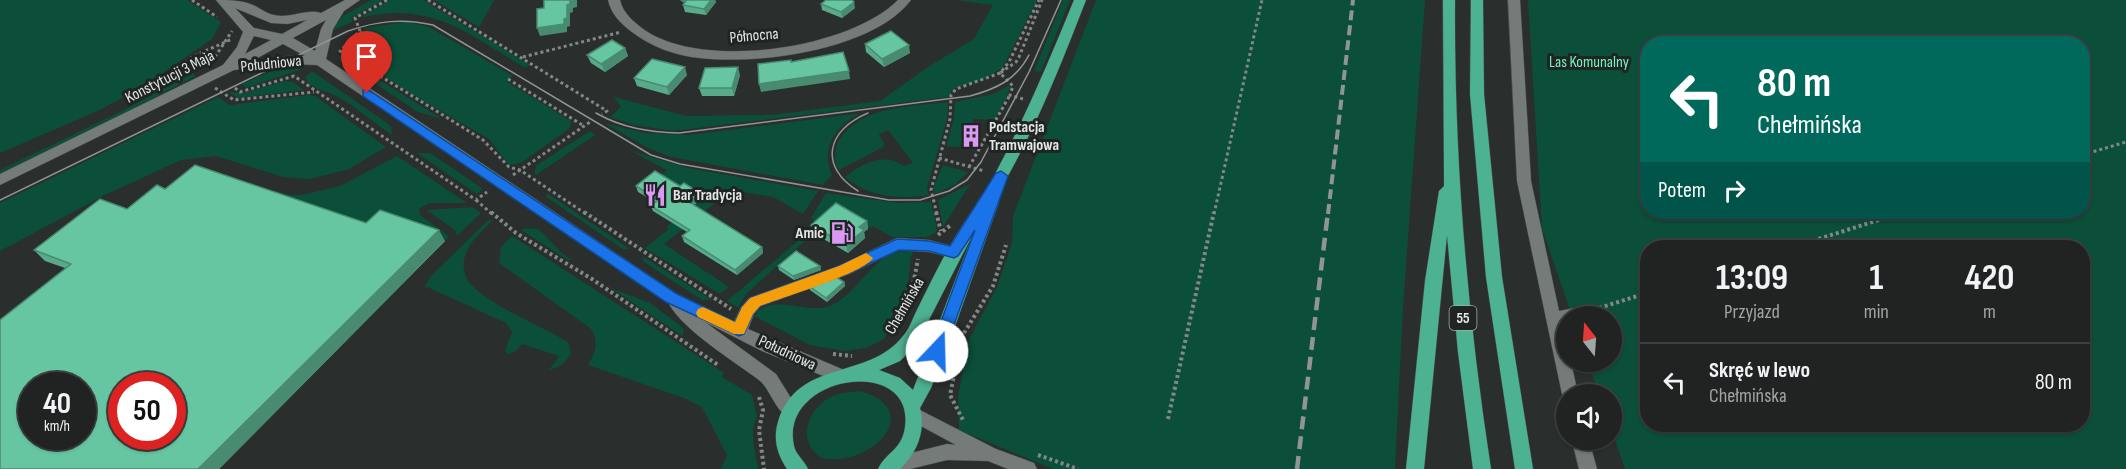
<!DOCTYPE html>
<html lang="pl">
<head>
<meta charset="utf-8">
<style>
	body { margin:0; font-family:"Sofia Sans Condensed",sans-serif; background:#282b2a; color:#f1f3f6; height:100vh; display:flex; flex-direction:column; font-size:22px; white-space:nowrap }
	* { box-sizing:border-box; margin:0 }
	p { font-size:20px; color:#a2a4a5 }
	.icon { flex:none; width:33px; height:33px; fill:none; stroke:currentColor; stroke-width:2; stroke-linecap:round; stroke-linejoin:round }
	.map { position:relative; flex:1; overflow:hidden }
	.sheet { position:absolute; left:1640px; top:240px; width:450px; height:192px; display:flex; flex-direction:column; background:#202322; border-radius:24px; box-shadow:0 2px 4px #0004,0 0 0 2px #3d4040 }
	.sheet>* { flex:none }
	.hud { position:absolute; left:1640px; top:36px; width:450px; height:183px; border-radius:24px; box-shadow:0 2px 4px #0004,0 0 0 2px #3d4040; background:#00695c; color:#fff; overflow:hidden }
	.needle { width:39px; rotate:343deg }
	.fabs { position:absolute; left:1556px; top:306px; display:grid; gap:12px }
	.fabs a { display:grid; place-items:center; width:66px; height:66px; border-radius:50%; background:#202322; box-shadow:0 2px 4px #0004,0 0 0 2px #3d4040; font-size:30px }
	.speed { position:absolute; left:18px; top:372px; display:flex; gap:12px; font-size:30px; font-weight:700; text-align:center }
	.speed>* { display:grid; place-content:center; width:78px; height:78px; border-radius:50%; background:#202322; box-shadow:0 2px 4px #0004,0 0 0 2px #3d4040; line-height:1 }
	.speed small { font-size:15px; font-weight:400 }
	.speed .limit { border:9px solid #d22; background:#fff; color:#111 }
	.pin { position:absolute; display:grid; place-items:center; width:51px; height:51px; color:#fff; margin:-62px -26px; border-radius:50% 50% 50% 0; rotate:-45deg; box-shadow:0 0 6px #0007 }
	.pin .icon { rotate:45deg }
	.me { position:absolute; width:66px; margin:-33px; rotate:21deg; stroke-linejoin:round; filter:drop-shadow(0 0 4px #0008) }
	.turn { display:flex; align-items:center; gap:21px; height:126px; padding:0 18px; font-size:27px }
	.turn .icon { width:78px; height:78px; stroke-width:2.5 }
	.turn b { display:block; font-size:42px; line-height:51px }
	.then { display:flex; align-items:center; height:57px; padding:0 18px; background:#0003; gap:12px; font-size:22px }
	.eta { display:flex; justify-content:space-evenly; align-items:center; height:102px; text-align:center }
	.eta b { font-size:36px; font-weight:700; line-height:42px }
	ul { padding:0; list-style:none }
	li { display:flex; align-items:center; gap:18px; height:78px; padding:0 18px; border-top:2px solid #3d4040 }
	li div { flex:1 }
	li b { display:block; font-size:22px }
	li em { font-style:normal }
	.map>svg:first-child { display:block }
</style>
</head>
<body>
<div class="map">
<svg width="2126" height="469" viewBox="0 0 2126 469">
	<rect width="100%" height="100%" fill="#2a2f2d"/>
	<!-- green -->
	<path fill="#0b4e3a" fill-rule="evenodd" d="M0,0H187L221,22L212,39L144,86L102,109L0,153Z
		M372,0H383L351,18L352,22L331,31L344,15Z
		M390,0H423L530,65L525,68C469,34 430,0 360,18Z
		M434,0H494L479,27Z
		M956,0H1037L1003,67L983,80L955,88L952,90L949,97L673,131L634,125L610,117L621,107L614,97L686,116L772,115L880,101L928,67L974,39L993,5Z
		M1063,0H1070L1041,72L1034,71Z
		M1096,0H1425L1403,308L1395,469H1053L959,430L958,396L969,339L997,287L1012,243L1013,216Z
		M1528,0H2126V469H1625L1611,428V394H1599L1588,362H1611V316H1572L1542,229ZM1647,44H2082V212H1647ZM1647,248H2082V424H1647Z
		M407,22L429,27L513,76L506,81L571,121L570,128L521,163L509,165L489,139L418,98L345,50L363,32L364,28Z
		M341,56L442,119L418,112L337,58Z
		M284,66L305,68L246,88L242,84Z
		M312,71L387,123L391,127L392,135C373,122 353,104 332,94C322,90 309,88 305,77Z
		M192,73L196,76L91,131L0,173V170L126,109Z
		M285,81L293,82L304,90L238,98L227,92L244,93Z
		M1008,86L1010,87L1006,99L994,120L974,119L960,147L946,146L954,118L955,102L993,94Z
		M308,95L315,96L386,147L349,169L310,179L283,177L216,156L181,160L105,195L0,251V203L218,97L230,105Z
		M948,102L947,119L927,188L929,195C900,200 868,197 845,177C863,163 884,152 904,166L913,163L888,130L879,134L884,144L883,147L839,170C833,160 834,148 840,139C862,105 912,107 948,102Z
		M862,113C836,125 820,148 832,175L823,185L671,157L648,148L604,123L645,133L689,135Z
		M590,131L595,135L536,175L534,173L537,165Z
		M631,151L688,168L818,191L803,214L773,197L731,190L664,244L729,287L720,294L645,248L669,229L666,227L702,199L657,177L667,170Z
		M417,153H430L483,189L477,194Z
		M397,156L467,203H429L419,209L420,215L449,236L445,241L387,222L374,234L209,173L290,195H301L340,186Z
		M943,165L968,172L956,184L935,194L933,188Z
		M970,184L943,227L938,200Z
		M826,193L898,203L931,202L937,229L935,233L927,237H892L873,226L868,229L838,211L746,294L738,308L727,301L818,224L811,218Z
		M547,194L550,195L630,249H623L546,197Z
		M473,207L481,213L457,236L455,230L426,210Z
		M488,220H493C482,231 469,242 465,256C462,265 464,276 470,283C488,305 542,326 568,342L571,353C566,362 559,368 549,370L559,356L522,344L516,351L508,354L505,351L512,332L506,323L425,286L431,276Z
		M527,228L539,229L562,253L572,260H568L521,230Z
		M512,236L724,373L722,377L752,395L757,416C749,432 755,451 758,469H721L727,455L702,407L684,398L588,365C596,352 599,341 590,328L499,263L501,247Z
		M914,251L911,256L907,294L884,339L866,348L844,351L810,345L754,316C772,290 807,317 832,305C855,295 872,259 896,252C902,251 908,251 914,251Z
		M642,256L712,300H702L644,262Z
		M611,288L650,303L682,327L684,331L682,336Z
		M860,391C928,410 869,469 822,458C795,441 808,407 833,396C842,392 851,392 860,391Z"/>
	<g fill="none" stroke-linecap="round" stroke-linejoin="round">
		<!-- minor casing -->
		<g stroke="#484d4b" stroke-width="1">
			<path id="minor" d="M216,0C228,0 241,0 253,5C260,8 267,14 274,15C290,19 307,8 321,13L345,0H360L344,11L333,29L326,59L677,294L734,322L741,307L749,298L839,266L897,238L929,240L959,248L962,252L959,256L954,258L929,252L899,250L849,274L761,306L754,314L748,329L844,370L846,375L844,380L838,382L762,351L705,322L776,374L799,411L796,416C778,422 772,390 759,380C734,361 684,331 669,304L317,65L288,64L234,70L0,185V174L223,65L237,47L243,32ZM235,8L271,23L287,24L307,20L282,34L254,28ZM326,20L321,29L315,51L293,38ZM254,36L271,40L245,54ZM283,44L305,56H288L252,61Z
				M608,0H620C623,14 635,23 646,31C705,70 849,49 898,0H911C873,50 759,65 700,58C677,56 651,47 632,32C621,24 611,14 608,0Z
				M1508,0H1520L1531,181L1559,311L1585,306L1591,308L1593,312L1590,316H1566V322L1562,323L1566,341V362H1571L1578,394H1566V400L1562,394L1517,181Z
				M914,407L996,449L1034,463L1037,469H1008L988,461L947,460L910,469H884L882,466L885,461L891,458L947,444L956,445L908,419L905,414L908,409Z
				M1572,440H1589L1597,469H1579Z"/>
		</g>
		<!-- major casing -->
		<g stroke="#484d4b" stroke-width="1">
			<path id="major" d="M1074,0H1086C1060,67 1033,136 995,198L999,202L953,332L931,388L920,408C926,431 917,453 900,469H878C886,452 902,450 905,427C915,354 778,375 794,446C796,455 804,460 808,469H787C777,454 773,439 778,422C797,358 868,381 903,336C909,330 912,320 916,312C926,292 936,271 947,251C961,225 980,201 995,174C1025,118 1050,59 1074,0ZM973,234L913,390L900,378L879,370L900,361L916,345Z
				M1443,0H1455C1454,158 1467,313 1491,469H1473L1458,352L1447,235L1424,469H1406L1425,281L1439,191L1444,186Z
				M1471,0H1483L1484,94L1502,277L1533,469H1515L1486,277L1470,94Z"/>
		</g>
		<!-- path-far1 -->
		<path stroke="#838886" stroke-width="3" stroke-dasharray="3 3" stroke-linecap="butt" d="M192,0L217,17
			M387,0L355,18L360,31L340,51L483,140L509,167L520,170L586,214
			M428,0L607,111L602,114
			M215,57L232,31
			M523,57L621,32
			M185,61L196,71
			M508,79L584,126
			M215,88L234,100L314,92
			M235,88L240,92L294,76L476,200L487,192
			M146,91L192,57L232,39
			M1023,99L1010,95L1013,86L1000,73L1016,62L1019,57L1042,0
			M2082,155L2126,142
			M939,158L984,171
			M969,167L1010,95
			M513,175L590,122
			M476,200L492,214
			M937,214L931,190L950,119L951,95L956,89L1000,73L1009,62L1039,0
			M1214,214L1262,0
			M1899,214L1904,212"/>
		<!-- path -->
		<path stroke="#838886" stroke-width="4" stroke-dasharray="3 3" stroke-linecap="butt" d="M491,212L516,233L592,279L718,365
			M584,212L731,309
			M936,212L941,231
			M938,235L951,225
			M1790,248L1904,212
			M1599,308L1647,293
			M904,312L912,290L918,259
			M964,333L993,286L1006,245
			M962,337L950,395L963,420
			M833,354L852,356
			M759,397L763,410L759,430L764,469
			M1168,419L1214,212
			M1038,455L1078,469"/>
		<!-- minor -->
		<use href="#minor" fill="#757b78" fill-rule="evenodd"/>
		<!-- major -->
		<use href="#major" fill="#4db292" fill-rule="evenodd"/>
		<!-- tram -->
		<path stroke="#909492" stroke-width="1.5" d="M596,113C622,128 649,132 679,133L970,96C996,89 1016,80 1029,55
			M858,191C818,166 827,130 868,113
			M0,200L348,31C377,21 403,18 433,25L651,155L680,164L889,200H920L949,191L967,180L981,162L1029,72L1061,0"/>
		<!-- rail-far1 -->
		<path stroke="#909492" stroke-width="4" stroke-dasharray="10 5" stroke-linecap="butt" d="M1328,214L1353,0"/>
		<!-- rail -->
		<path stroke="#909492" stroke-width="4.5" stroke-dasharray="13 7" stroke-linecap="butt" d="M1297,469L1328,212"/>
	</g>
	<!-- wall -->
	<path fill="#59aa8b" d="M679,0H715L716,2L706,15L685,12L683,5L684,4L683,1Z
		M821,4L855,8L842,18L822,10Z
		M865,44L910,53L884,67L866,52Z
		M625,48L628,56L605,72L591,63L587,55Z
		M687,75L669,95L637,86L634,78Z
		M740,75L734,96H702L699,88Z
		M636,186H680L700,193L702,199L694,205L762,247L763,253L737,275L684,242L682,236L687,232L653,211L651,206L655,202L638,192Z
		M165,189L366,223L445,241L219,469H0L65,268L45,261L34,250L127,209Z
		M867,221L868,229L864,232L865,238L848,253L813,233L811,225Z
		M778,266H820L821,270L794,280L779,270Z
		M844,282L845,286L827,302L810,290L809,286Z"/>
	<!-- shaded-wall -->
	<path fill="#488b71" d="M570,0H577V7L573,8V12L570,13V26L567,27V32L540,36L537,28L564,19L567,5Z
		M710,0H715L716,2L706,15L704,9Z
		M854,2L855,8L842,18L841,12Z
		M909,45L910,53L884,67L882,59Z
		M625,48L628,56L605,72L601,64Z
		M685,67L687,75L669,95L667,87Z
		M738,67L740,75L734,96L732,88Z
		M849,71L850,79L761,92L759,84Z
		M700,193L702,199L691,207L689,202Z
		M867,221L868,229L864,232L865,238L848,253L846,245L859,227Z
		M439,230L445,241L219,469H198Z
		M762,247L763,253L737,275L735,270Z
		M820,266L821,270L794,280L793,276Z
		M844,282L845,286L827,302L826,298Z"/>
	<!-- building -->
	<path fill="#67c6a2" stroke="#488b71" stroke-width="1.5" fill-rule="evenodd" d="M544,0H570V4L567,5V18L564,19V24L537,28V9L544,8Z
		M684,0H711L704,9L683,5L686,1H683Z
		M826,0H852L854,2L841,12L821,4Z
		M891,31L909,45L882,59L865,44Z
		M612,40L625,48L601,64L587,55Z
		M843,52L849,71L759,84L758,64L791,60V62Z
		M652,59L685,67L667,87L634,78Z
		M738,67L732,88H699L705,68Z
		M195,165L366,223L380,210L439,230L198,469H0V320L71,264L34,250L100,199L127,209L157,185L165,189ZM32,386H82V436H32ZM122,386H172V436H122Z
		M655,171L680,186L684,183L700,193L689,202L762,247L735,270L682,236L690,230L651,206L658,200L636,186Z
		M836,203L867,221L859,227L864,230L846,245L811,225Z
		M796,251L820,266L793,276L778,266Z
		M836,277L844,282L826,298L809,286Z"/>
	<!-- route -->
	<path fill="#1a73e8" stroke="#114b97" stroke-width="1.5" d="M367,89L677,294L735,322L742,307L750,298L839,266L897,239L929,241L950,246L996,173L1001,171L1008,176L943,355H932L930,351L975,230L958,256L954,258L929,251L899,250L849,273L760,306L753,314L744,334L739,336L666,302L363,96V90Z"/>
	<!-- slow -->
	<path fill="#f59e0b" d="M866,253L873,258C864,273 781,298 760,306L753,314L744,334H734L698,317L696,313L698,309L703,307L735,322L742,307L750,298L839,266Z"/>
	<!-- icons -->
	<defs>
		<g id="building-bare" transform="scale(1.8)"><path d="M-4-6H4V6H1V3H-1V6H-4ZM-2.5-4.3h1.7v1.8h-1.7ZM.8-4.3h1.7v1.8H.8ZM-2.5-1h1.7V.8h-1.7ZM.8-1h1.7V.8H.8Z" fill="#dc99f4" stroke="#202523" stroke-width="2.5" paint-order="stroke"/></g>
		<g id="restaurant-bare" transform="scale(1.8)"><path d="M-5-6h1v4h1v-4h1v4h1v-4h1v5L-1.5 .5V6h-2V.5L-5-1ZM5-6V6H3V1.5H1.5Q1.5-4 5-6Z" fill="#dc99f4" stroke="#202523" stroke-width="2.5" paint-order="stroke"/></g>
		<g id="fuel-bare" transform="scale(1.8)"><path d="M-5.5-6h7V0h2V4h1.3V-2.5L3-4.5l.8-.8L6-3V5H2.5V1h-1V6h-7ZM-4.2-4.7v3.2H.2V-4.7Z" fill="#dc99f4" stroke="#202523" stroke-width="2.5" paint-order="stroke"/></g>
	</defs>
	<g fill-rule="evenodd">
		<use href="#building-bare" x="971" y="136"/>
		<use href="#restaurant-bare" x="655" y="195"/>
		<use href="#fuel-bare" x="842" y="233"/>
	</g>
	<g text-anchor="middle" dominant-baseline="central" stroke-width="6" stroke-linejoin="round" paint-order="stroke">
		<!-- shield labels -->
		<rect fill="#202523" stroke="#a8adab" stroke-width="1.5" x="1449.5" y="306" width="27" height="24" rx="4.5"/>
		<g font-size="15" font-weight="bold" fill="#e3e7e5">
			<text x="1463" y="318">55</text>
		</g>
		<!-- street labels -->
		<g font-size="16" fill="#e3e7e5" stroke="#202523">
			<text transform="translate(754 36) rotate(-5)">Północna</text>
			<text transform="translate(271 64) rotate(-6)">Południowa</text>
			<text transform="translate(170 77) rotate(-27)">Konstytucji 3 Maja</text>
			<text transform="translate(905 306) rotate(-60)">Chełmińska</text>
			<text transform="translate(787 353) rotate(25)">Południowa</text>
		</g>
		<!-- park labels -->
		<g font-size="16" fill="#71f4c4" stroke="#202523">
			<text x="1589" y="62">Las Komunalny</text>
		</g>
		<!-- poi labels -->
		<g font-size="16" font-weight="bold" fill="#e3e7e5" stroke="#202523" text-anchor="start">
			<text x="989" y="127">Podstacja<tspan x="989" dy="18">Tramwajowa</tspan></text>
			<text x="673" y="195">Bar Tradycja</text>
			<text x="824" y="233" text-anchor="end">Amic</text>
		</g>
	</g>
</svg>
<div class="fabs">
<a><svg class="needle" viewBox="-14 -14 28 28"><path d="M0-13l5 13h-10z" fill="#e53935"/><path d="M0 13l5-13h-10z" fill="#a2a4a5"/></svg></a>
<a><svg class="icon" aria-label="sound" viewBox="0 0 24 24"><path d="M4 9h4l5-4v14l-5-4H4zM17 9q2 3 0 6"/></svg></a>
</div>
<div class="speed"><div>40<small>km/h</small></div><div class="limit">50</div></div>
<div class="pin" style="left:367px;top:93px;background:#d93025"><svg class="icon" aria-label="arrive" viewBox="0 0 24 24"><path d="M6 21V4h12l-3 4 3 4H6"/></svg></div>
<svg class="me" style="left:937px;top:351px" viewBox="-20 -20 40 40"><circle r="19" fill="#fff"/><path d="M0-13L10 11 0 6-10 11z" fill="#1a73e8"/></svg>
<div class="hud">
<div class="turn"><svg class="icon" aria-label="left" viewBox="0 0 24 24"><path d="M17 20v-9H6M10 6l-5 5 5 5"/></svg><div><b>80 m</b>Chełmińska</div></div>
<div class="then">Potem<svg class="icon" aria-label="right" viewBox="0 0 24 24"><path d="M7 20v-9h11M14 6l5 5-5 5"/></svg></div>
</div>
<section class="sheet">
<div class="eta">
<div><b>13:09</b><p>Przyjazd</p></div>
<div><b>1</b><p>min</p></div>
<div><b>420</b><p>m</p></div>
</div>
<ul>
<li><svg class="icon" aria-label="left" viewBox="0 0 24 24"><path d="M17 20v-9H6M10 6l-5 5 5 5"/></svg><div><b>Skręć w lewo</b><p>Chełmińska</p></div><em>80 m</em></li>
</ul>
</section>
</div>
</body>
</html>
